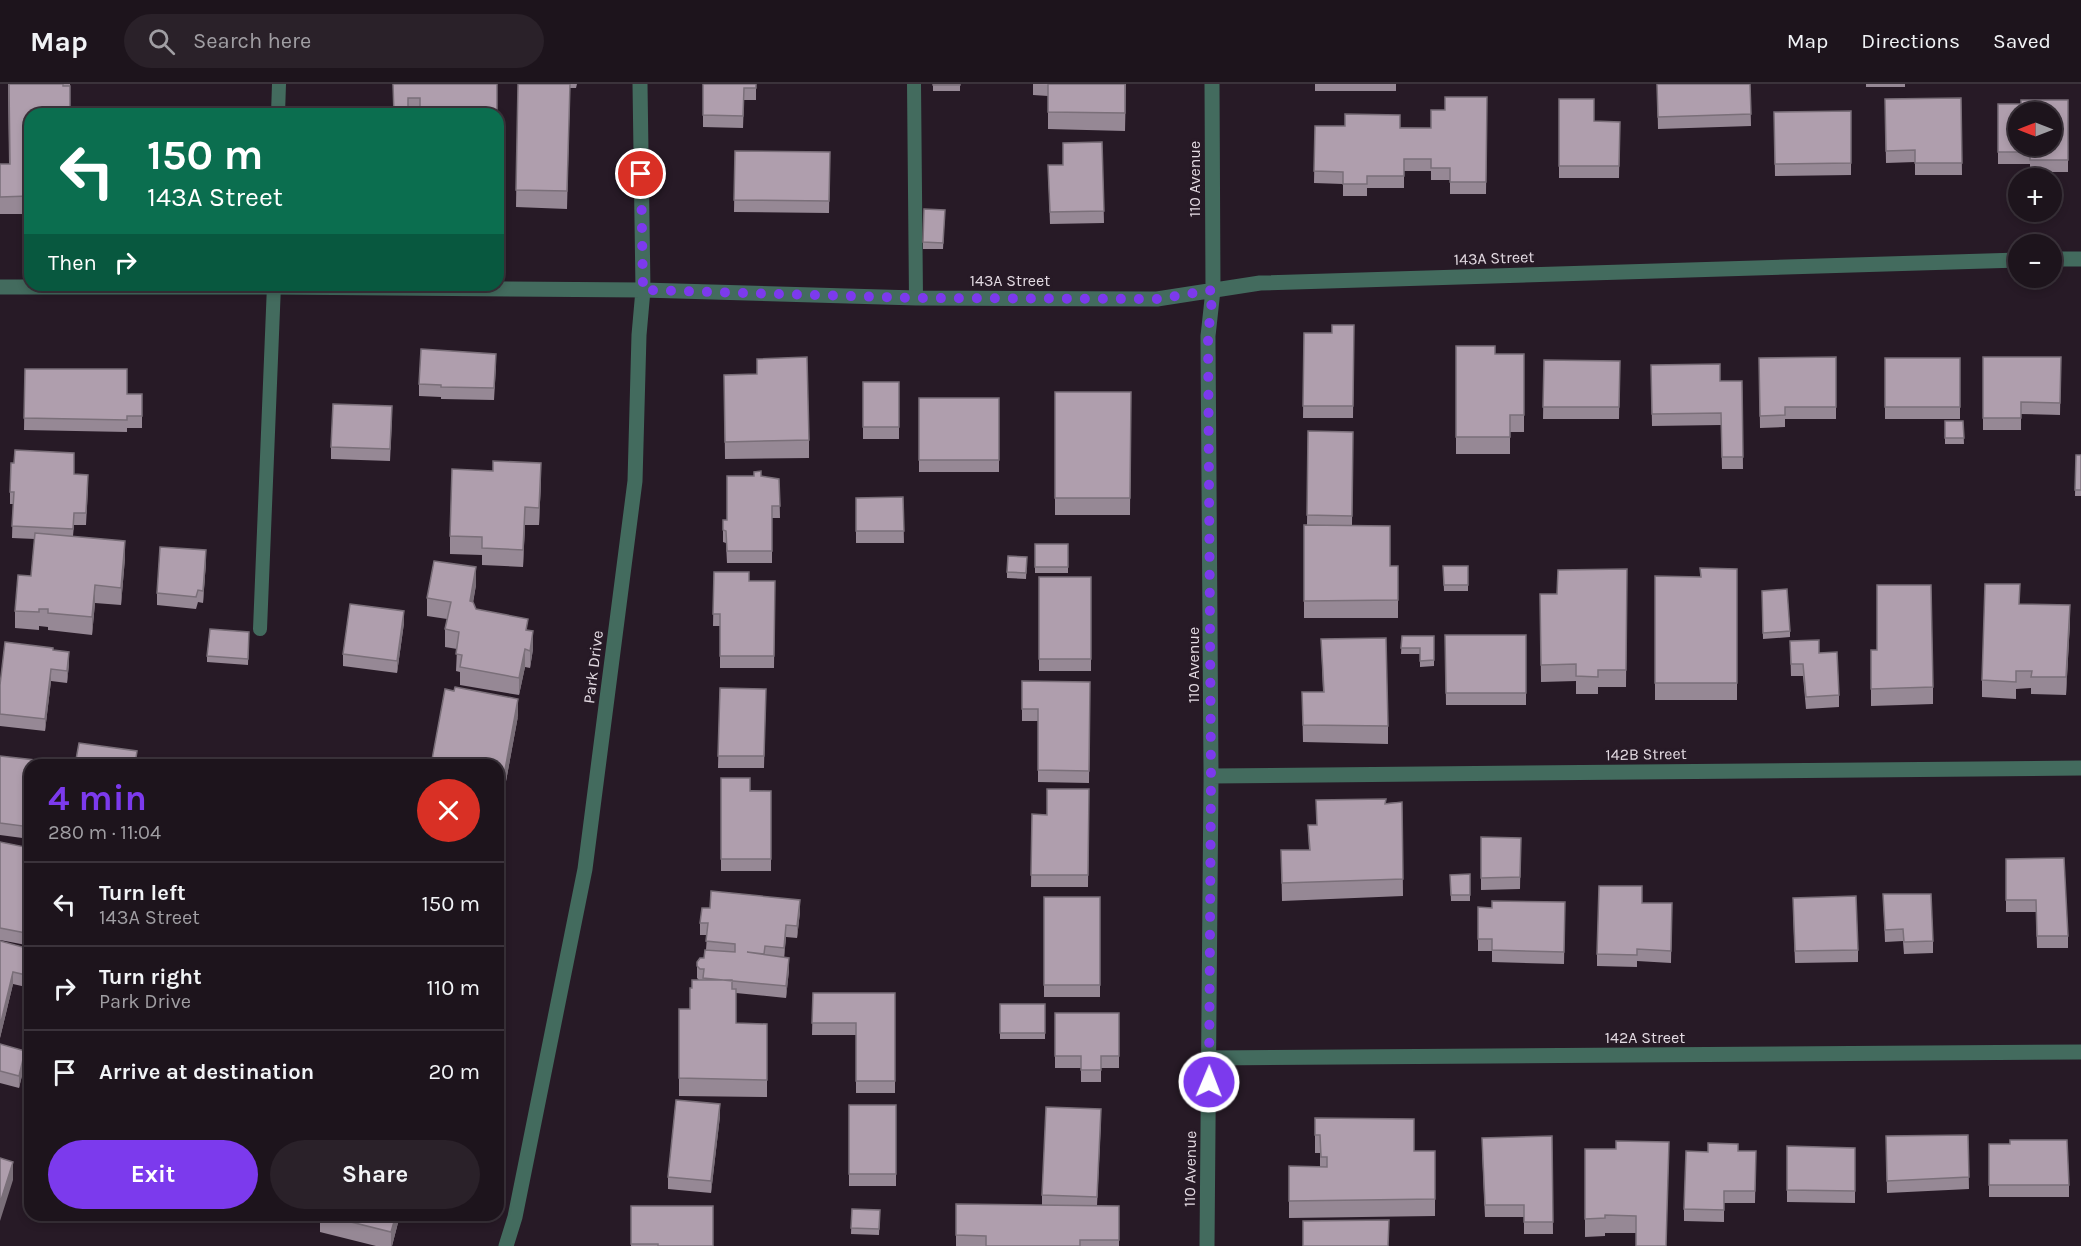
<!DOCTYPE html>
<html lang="en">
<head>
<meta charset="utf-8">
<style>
	body { margin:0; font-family:Karla,sans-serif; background:#2a2129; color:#f1f3f6; height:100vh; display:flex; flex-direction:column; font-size:22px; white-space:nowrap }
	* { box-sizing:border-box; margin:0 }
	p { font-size:20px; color:#a09ea3 }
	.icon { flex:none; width:33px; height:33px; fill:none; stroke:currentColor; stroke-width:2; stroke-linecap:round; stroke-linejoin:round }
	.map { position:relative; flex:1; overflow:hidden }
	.side { position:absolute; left:24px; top:675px; width:480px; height:462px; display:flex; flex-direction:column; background:#1d141c; border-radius:18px; box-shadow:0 3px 9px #0003,0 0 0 2px #3b333b }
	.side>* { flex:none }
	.banner { position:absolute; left:24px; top:24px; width:480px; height:183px; border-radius:18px; box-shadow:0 3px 9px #0003,0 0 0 2px #3b333b; background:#0b6e4f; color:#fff; overflow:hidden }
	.needle { width:39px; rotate:270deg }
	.buttons { position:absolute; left:2008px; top:18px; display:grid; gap:12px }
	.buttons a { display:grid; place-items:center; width:54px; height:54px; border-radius:50%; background:#1d141c; box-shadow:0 3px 9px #0003,0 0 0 2px #3b333b; font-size:30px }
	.pin { position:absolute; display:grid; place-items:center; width:51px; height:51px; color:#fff; margin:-26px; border:3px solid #fff; border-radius:50%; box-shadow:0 2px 6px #0007 }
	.me { position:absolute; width:66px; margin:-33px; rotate:1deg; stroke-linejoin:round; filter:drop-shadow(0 0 4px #0008) }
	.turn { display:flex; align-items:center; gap:21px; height:126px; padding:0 24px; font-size:27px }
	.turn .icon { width:78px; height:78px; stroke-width:2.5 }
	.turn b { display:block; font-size:42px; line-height:51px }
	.then { display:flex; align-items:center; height:57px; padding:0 24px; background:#0003; gap:12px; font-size:22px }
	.round { display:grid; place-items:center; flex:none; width:63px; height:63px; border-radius:32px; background:#2a2129 }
	.overview { display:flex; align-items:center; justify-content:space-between; height:102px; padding:0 24px }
	h1 { font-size:36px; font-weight:700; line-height:45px; color:#7c3aed }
	.action { display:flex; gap:12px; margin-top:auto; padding:12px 24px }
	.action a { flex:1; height:69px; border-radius:36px; background:#7c3aed; color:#fff; font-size:24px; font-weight:700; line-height:69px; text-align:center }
	.action a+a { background:#2a2129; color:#f1f3f6 }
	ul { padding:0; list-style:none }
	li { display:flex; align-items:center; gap:18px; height:84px; padding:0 24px; border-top:2px solid #3b333b }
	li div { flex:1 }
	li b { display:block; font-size:22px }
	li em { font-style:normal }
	header { display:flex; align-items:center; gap:36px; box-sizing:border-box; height:84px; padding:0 30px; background:#1d141c; border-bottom:2px solid #3b333b }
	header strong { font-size:28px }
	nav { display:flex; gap:33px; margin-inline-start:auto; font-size:21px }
	.search { width:420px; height:54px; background:#2a2129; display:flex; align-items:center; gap:15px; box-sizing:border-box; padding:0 21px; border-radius:33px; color:#a09ea3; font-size:22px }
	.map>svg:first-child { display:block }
</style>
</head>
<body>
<header>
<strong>Map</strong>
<div class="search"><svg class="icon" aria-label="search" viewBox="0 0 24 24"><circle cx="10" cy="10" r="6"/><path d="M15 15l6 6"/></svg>Search here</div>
<nav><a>Map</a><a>Directions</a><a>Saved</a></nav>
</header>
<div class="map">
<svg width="2081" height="1162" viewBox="0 0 2081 1162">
	<rect width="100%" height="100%" fill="#271a26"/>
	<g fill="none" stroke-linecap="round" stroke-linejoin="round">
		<!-- service -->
		<path stroke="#436b5e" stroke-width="14" d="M914,0L916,214
			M278,30L279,0
			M260,545L274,201"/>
		<!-- minor -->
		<path stroke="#436b5e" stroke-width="15" d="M2052,175H2081
			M0,203H274L643,206L916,214L1157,215L1260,199L2019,176
			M1211,692L2081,684
			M1210,974L2081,968
			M506,1162L515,1133L585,785L635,397L639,251L643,206L640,0
			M1207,1162L1211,692L1208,252L1213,206L1212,0"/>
	</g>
	<!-- wall -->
	<path fill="#968895" d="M8,0H70V30H30V119H29V130H0V80H9Z
		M393,0L497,30H393Z
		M518,0H577L576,4H570L567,125L516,123Z
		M703,0H756V16H744L743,44L703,43Z
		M933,0H960V7H933Z
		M1033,0H1126L1125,47L1048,45V12L1033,11Z
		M1315,0H1396V7H1315Z
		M1657,0H1750L1751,42L1658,45Z
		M1866,0H1905V3H1866Z
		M1487,13L1486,110H1450V96H1431V87H1404V104H1367V112H1343V100L1314,99L1315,42L1431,44L1445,26Z
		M1961,14L1962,91H1915V78L1886,79L1885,15Z
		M1559,15L1594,37L1620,38L1619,94H1559Z
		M2068,16V88H2030V80H1998V20H2021Z
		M1851,27V91L1775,92L1774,28Z
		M1102,58L1104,139L1050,140L1048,81H1063Z
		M735,67L830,68L829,129L734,128Z
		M945,126L943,165H923V158Z
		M1354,241L1353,334H1303L1304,249H1332Z
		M1456,262L1495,270H1524V348H1510V370H1456Z
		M1836,273V335H1785V343L1760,344L1759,274Z
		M1983,273H2061L2060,331L2021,330V346H1983Z
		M1885,274H1960V335H1885Z
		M1544,276L1620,277L1619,335H1543Z
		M1651,281L1720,297H1742L1743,385H1722L1721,341L1652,342Z
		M496,282L494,316L441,315V313L419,312V300Z
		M25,285L127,310H142V344H127V348L24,346Z
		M724,291L809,356V374L725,375Z
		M863,298H899V355H863Z
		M1055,308H1131L1130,431H1055Z
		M919,314H999V388H919Z
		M392,334L390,377L331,375V363Z
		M1945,337H1963L1964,360H1945Z
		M1308,347L1353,348L1352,441L1390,482H1398V534H1304V441H1307Z
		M2076,371H2081V412H2075Z
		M754,388L761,392L779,395L780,434H772V479H727L726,459L723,458V436H727L754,392Z
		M74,390L88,403L86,441H74L73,452L125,474L121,521L95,519L92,551L48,546V543L39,542V546L15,544V527L31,492L35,455L12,454L13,420H10V408Z
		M541,396L539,441H525L523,483L482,481V471L450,470V452Z
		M903,413L904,459H856V414Z
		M1035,460H1068V489H1035Z
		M1027,473L1026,495L1007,494V488Z
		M206,478L203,519L198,518L196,525L157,521V509Z
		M1443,482H1468V507H1444Z
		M1700,484L1737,485V616H1655V492L1700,493Z
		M1627,485L1626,603H1598V610H1576V597L1541,598L1540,510H1557Z
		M714,488L749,497H775L774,584H720V542H713Z
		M1039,493H1091V587H1039Z
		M476,501L473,519L476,525L528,546L533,565L530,584L525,583L519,611L460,601V588L456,587L457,565L445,563V545L447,535L427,532V514Z
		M1762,507L1790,547V553L1763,555Z
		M2019,520L2070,538L2066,611L2031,610V604L2016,605V615L1982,613V596Z
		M404,539L397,589L343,582V570Z
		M249,548L248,581L207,578V572Z
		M1445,551H1526V621H1446Z
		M1402,552H1434V582L1420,583V570H1401Z
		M1321,555L1388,642V660L1303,658L1302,608H1323Z
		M1790,557L1819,569L1839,611V623L1806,625L1803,592H1791Z
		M53,566L69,580L67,599L51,597L45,647L0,642V601Z
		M1871,566H1877L1933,603V620L1871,622Z
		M1022,597L1090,598L1089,699L1038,698V637H1022Z
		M720,604L766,605L764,684H718Z
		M518,632L502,719L498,718V681Z
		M0,672L30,681V755L0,751Z
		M721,694L750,706L771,707V787H721Z
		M1089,705L1088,803H1031L1032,730L1047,731Z
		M1402,718L1403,812L1282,817L1281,766H1309L1308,741H1316L1386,719Z
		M1481,753L1521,754L1520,805L1481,806Z
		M0,758L30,764V814L28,813L26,825L30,838L26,861L0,856Z
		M2006,775L2068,852V864H2037L2036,828H2006Z
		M1470,790V817H1451L1450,791Z
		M1883,810L1933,857V869L1904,870L1903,857L1885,858Z
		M1044,813H1100V913H1044Z
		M1565,818L1564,880L1492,878V867H1478V823L1492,824Z
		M1642,819H1672L1671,879L1637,877V883L1597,882V870Z
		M1793,826L1858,866V878L1795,879Z
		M800,828L797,854L786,853L784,873L789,886L786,914L736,909V939L767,940V1013L679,1012V925H690L692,904L699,896L697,894V878L704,874L706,866L707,851H700V839Z
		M0,857L30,865V885L26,903L13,900L0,954Z
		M813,909H895V1009H856V951H812Z
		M1000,920H1045V955H1000Z
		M1055,929H1119V984H1101V998H1081V984H1055Z
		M0,960L25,979L19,1004L0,999Z
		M849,1021H896V1102H849Z
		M720,1032L711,1109L668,1105V1093Z
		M1315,1034L1414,1067H1435V1132L1289,1134V1082L1320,1083V1069H1315Z
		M1101,1037L1097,1122H1119V1162H956V1120L1042,1121V1111Z
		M1968,1051L1969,1105L1887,1109L1886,1052Z
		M1552,1052L1553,1150H1524V1133H1485L1482,1066Z
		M2010,1056L2069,1101V1113H1989V1060H2010Z
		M1669,1058L1636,1149H1605V1152L1585,1153V1065H1616Z
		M1787,1062L1855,1064V1119L1787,1118Z
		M1756,1067L1755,1119H1724V1138L1684,1137V1125L1708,1068Z
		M631,1122L713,1162H631Z
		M852,1125L880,1126L879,1151L851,1150Z
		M320,1131H400L392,1162H376L320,1148Z"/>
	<!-- shaded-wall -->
	<path fill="#7a6f79" d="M541,379V396L539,441V424Z
		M525,423V441L523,483V466Z
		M125,457V474L121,521V504Z
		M206,466V478L203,519V507Z
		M476,483V501L470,534V517Z
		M95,501V519L92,551V533Z
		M2070,521V538L2066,611V593Z
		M404,527V539L397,589V577Z
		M533,547V565L530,584V567Z
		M525,565V583L519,611V594Z
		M69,568V580L67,599V587Z
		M51,585V597L45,647V635Z
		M518,615V632L502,719V702Z
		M28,801V813L23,836V824Z
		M800,816V828L797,854V842Z
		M30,826V838L26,861V849Z
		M786,841V853L784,876V864Z
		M30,873V885L26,903V891Z
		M789,874V886L786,914V902Z
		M13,888V900L0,954V942Z
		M25,967V979L19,1004V992Z
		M720,1020V1032L711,1109V1097Z
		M13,1078V1096L0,1137V1119Z
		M396,1131H400L392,1162H391V1148Z"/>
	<!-- building -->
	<path fill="#af9ead" stroke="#7a6f79" stroke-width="1.5" fill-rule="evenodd" d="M9,0H63V2H70V29H68V30H30V102H29V112L0,113V80H10Z
		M393,0H497V30H420V14H408V30H394Z
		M518,0H570L567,107L516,106Z
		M703,0H756V4H744L743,32L703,31Z
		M933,0H960V1H933Z
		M1048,0H1125V29L1048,28Z
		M1657,0H1750L1751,30L1658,33Z
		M1445,13H1487L1486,98H1450V84H1431V75H1404V92H1367V100H1343V88L1314,87L1315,42H1345V30L1400,31V44H1431V26H1445Z
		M1961,14L1962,79H1915V66L1886,67L1885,15Z
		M1559,15H1594V37L1620,38L1619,82H1559Z
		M2021,16H2068V76H2030V68H1998V20H2021ZM2019,28H2052V62H2019Z
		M216,23H264V30H216Z
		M345,26H357V30H345Z
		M1851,27V79L1775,80L1774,28Z
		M1102,58L1104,127L1050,128L1048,81H1063V59Z
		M735,67L830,68L829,117L734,116Z
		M924,125L945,126L943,159L923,158Z
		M1332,241H1354L1353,322H1303L1304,249H1332Z
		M1456,262H1495V270H1524V331H1510V353H1456Z
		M421,265L496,270L494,304L441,303V301L419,300Z
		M807,273L809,356L725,358L724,291L757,290V275Z
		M1836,273V323H1785V331L1760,332L1759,274Z
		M1983,273H2061L2060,319L2021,318V334H1983Z
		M1885,274H1960V323H1885Z
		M1544,276L1620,277L1619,323H1543Z
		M1720,280V297H1742L1743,373H1722L1721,329L1652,330L1651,281Z
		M25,285H127V310H142V332H127V336L24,334Z
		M863,298H899V343H863Z
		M1055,308H1131L1130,414H1055Z
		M919,314H999V376H919Z
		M333,320L392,322L390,365L331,363Z
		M1945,337H1963L1964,354H1945Z
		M1308,347L1353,348L1352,432L1307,431Z
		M15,366L74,369V390L88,391L86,429H74L73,445L12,442L14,408H10L11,379H14Z
		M2076,371H2081V406H2075Z
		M493,377L541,379L539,424L525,423L523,466L482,464V453L450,452L452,385L493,387Z
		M761,387V392L779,395L780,422H772V467H727L726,447L723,446V436H727V392H754V388Z
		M903,413L904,447H856V414Z
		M1304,441L1390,442V482H1398V516L1304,517Z
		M35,449L125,457L121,504L95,501L92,533L48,529V525H39V528L15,527L18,491L31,492Z
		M1035,460H1068V483H1035Z
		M160,463L206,466L203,507L198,506L196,513L157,509Z
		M1008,472L1027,473L1026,489L1007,488Z
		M434,477L476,483L470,517L473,518L476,525L528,535L526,546L533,547L530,567L525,565L519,594L460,583L462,571L456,570L459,548L445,545L451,518L427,514Z
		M1443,482H1468V501H1444Z
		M1700,484L1737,485V599H1655V492L1701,493Z
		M1627,485L1626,586H1598V593L1576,592V580L1541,581L1540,510H1557L1558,486Z
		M714,488H749V497H775L774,572H720V530H713Z
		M1039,493H1091V575H1039Z
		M1985,500H2020L2019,520L2070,521L2066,593H2031L2032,587H2016V598L1982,596Z
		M1877,501H1931L1933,603L1871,605V566H1877Z
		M1787,505L1790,547L1763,549L1762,507Z
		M350,520L404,527L397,577L343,570Z
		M210,545L249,548L248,575L207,572Z
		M1445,551H1526V609H1446Z
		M1402,552H1434V576L1420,577V564H1401Z
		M1386,554L1388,642L1303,641L1302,608H1324L1321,555Z
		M1819,556V569L1837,568L1839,611L1806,613L1803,580H1791L1790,557Z
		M5,558L53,564V566L69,568L67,587L51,585L45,635L0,630V601Z
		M1022,597L1090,598L1089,687L1038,686V625H1022Z
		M455,603L518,615L502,702L498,701V681H431L445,605L454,607Z
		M720,604L766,605L764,672H718Z
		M79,659L137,667L135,681H75Z
		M0,672L44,677V681H30V743L0,739Z
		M721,694H750V707H771V775H721Z
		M1047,705H1089L1088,791H1031L1032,730L1047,731Z
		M1386,715L1385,720L1402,718L1403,795L1282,799L1281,766H1310L1308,741H1317L1316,716Z
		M1481,753L1521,754L1520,793L1481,794Z
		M0,758L30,764V802L28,801L23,824L30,826L26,849L0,844Z
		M2064,774L2068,852H2037L2036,816H2006V775Z
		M1470,790V811H1451L1450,791Z
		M1599,802H1642V819H1672L1671,867L1637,865V871L1597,870Z
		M711,807L800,816L797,842L786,841L784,864L765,862L764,870L747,868L789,874L786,902L703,894L704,885H700L697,882V878L700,874H704L705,866L735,868V860L706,857L708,839H700L702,824H710Z
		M1883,810H1931L1933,857L1904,858L1903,845L1885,846Z
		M1856,812L1858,866L1795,867L1793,814Z
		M1044,813H1100V901H1044Z
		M1492,817L1565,818L1564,868L1492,866V855H1478V823L1492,824Z
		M0,857L30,865V873L26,891L13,888L0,942Z
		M692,896H732V905H736V939L767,940V996L679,994V925H690V904H692Z
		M813,909H895V997H856V939H812Z
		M1000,920H1045V949H1000Z
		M1055,929H1119V972H1101V986H1081V972H1055Z
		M0,960L25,967L19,992L0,987Z
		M676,1016L720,1020L711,1097L668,1093Z
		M849,1021H896V1090H849Z
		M1046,1023L1101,1025L1097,1113L1042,1111Z
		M1315,1034L1414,1035V1067H1435V1115L1289,1117V1082L1327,1083V1073H1321L1320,1051H1315Z
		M1968,1051L1969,1093L1887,1097L1886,1052Z
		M1552,1052L1553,1138H1524V1121H1485L1482,1054Z
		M2010,1056H2067L2069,1101H1989V1060H2010Z
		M1616,1057L1669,1058L1666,1162H1636V1132L1605,1131V1134L1585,1135V1065H1616Z
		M1708,1059L1738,1060V1067H1756L1755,1107H1724V1126L1684,1125L1686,1067L1708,1068Z
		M1787,1062L1855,1064V1107L1787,1106Z
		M0,1074L13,1078L0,1119Z
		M956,1120L1119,1122V1156H1080V1162H986V1152L956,1151Z
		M631,1122H713V1162H658V1160H631Z
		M852,1125L880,1126L879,1145L851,1144Z
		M323,1131H396L391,1148Z
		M1389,1136L1388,1162H1303V1137Z"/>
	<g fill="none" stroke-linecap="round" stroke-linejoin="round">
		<!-- route -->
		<path stroke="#7c3aed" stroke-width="10" stroke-dasharray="0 18" d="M641,90L643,206L916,214L1157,215L1213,206L1208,252L1211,692L1209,998"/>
	</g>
	<g text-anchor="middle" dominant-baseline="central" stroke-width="6" stroke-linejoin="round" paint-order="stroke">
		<!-- street labels -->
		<g font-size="16" fill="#e3dae2" stroke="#271a26">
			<text transform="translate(1194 95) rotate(-90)">110 Avenue</text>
			<text transform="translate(1494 174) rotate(-2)">143A Street</text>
			<text x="1010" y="196">143A Street</text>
			<text transform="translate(1193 581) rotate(-90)">110 Avenue</text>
			<text transform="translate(593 583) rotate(-83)">Park Drive</text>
			<text transform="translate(1646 670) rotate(-1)">142B Street</text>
			<text x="1645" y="953">142A Street</text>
			<text transform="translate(1190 1085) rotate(-89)">110 Avenue</text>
		</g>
	</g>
</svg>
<div class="buttons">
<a><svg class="needle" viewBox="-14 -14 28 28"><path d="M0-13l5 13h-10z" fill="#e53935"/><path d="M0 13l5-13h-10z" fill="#a09ea3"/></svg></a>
<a>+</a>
<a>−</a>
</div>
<div class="pin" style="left:641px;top:90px;background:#d93025"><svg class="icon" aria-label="arrive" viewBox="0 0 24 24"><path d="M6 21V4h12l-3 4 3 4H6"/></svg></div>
<svg class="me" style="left:1209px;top:998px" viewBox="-20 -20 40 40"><circle r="17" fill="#7c3aed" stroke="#fff" stroke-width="3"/><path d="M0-11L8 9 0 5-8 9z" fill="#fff"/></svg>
<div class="banner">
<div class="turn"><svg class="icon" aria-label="left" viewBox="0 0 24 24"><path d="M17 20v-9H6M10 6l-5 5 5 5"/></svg><div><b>150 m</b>143A Street</div></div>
<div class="then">Then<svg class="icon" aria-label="right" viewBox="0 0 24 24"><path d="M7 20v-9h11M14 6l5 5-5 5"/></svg></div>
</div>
<section class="side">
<div class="overview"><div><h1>4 min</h1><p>280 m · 11:04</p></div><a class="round" style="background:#d93025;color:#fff"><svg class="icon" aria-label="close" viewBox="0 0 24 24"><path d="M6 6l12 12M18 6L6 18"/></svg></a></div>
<ul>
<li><svg class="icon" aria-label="left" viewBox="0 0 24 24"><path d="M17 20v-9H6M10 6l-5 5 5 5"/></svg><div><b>Turn left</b><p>143A Street</p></div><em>150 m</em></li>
<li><svg class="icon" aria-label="right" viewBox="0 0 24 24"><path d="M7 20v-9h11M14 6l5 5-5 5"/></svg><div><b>Turn right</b><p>Park Drive</p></div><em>110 m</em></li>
<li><svg class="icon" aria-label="arrive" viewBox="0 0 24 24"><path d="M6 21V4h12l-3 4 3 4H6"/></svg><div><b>Arrive at destination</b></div><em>20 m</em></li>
</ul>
<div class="action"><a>Exit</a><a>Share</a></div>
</section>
</div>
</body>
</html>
